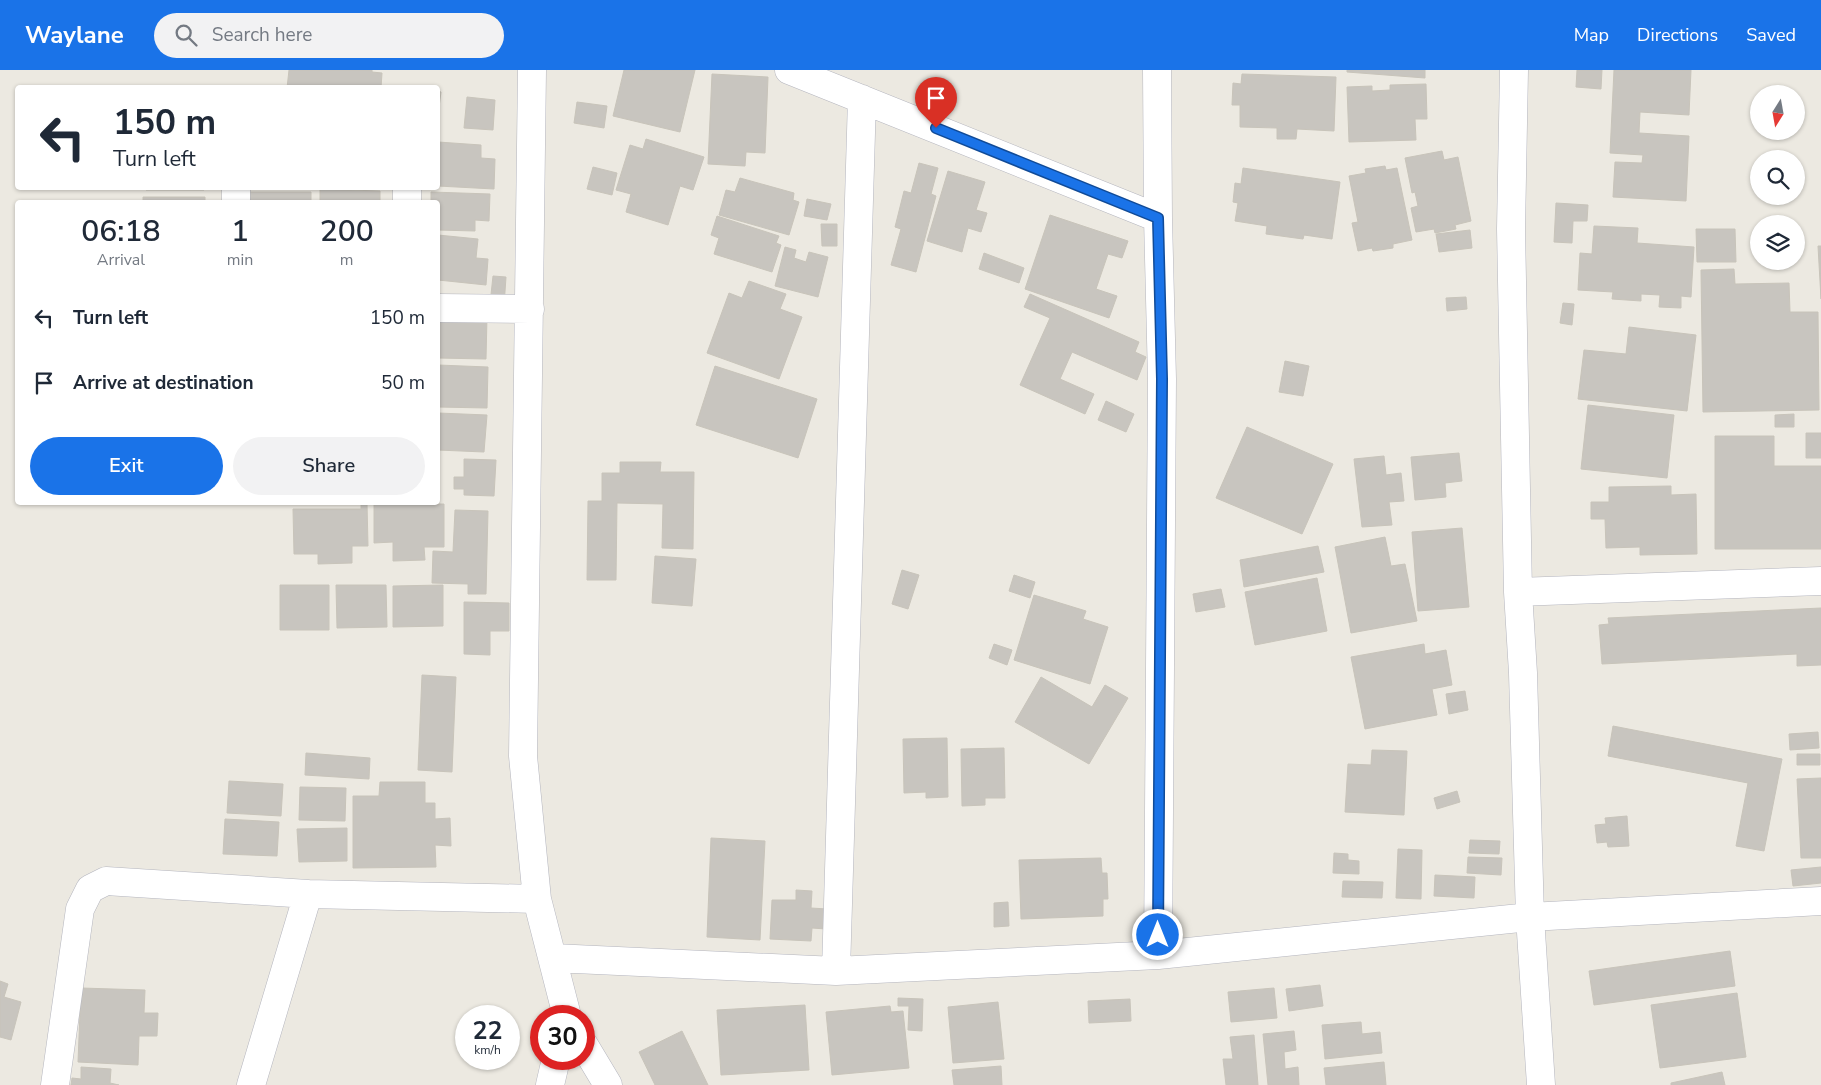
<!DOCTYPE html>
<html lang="en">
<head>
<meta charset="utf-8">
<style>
	body { margin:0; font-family:"Nunito Sans",sans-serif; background:#f2f2f3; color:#1f2937; height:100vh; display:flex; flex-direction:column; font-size:19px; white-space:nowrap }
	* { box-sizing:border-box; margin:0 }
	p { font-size:16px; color:#747a83 }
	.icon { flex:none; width:28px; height:28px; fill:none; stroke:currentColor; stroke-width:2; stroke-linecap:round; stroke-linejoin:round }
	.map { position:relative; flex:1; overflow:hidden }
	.drawer { position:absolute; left:15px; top:130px; width:425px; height:305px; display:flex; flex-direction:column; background:#fff; border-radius:5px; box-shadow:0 1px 4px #0004 }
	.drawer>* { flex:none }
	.top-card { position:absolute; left:15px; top:15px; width:425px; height:105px; border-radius:5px; box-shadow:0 1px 4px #0004; background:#fff; color:#1f2937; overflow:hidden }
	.needle { width:32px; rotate:191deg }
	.buttons { position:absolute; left:1750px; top:15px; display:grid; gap:10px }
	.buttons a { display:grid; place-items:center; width:55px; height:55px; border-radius:50%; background:#fff; box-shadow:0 1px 4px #0004; font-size:25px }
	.speed { position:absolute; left:455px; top:935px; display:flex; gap:10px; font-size:25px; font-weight:700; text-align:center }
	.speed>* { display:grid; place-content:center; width:65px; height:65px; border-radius:50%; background:#fff; box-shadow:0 1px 4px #0004; line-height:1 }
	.speed small { font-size:12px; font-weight:400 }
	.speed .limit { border:8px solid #d22; background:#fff; color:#111 }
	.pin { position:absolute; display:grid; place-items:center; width:42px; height:42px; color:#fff; margin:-51px -21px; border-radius:50% 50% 50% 0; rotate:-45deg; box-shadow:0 0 5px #0007 }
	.pin .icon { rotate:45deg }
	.me { position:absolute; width:55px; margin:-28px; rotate:0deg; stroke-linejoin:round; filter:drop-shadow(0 0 4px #0008) }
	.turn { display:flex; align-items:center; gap:18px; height:105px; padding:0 15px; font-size:22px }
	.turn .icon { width:65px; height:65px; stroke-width:2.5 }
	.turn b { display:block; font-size:35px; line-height:42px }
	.eta { display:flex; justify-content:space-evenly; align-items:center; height:85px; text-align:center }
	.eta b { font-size:30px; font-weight:600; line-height:35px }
	.primary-button { display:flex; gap:10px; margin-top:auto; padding:10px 15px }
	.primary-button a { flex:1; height:58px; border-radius:30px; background:#1a73e8; color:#fff; font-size:20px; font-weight:600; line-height:58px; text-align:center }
	.primary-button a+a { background:#f2f2f3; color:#1f2937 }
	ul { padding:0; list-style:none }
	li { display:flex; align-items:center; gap:15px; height:65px; padding:0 15px }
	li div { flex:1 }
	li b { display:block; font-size:19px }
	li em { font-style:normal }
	header { display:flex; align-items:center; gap:30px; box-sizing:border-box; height:70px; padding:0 25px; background:#1a73e8; color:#fff }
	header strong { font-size:24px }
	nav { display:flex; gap:28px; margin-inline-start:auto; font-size:18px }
	.search { width:350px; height:45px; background:#f2f2f3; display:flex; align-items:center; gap:12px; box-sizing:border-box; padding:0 18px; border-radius:28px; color:#747a83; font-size:19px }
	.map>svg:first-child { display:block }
</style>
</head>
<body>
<header>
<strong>Waylane</strong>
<div class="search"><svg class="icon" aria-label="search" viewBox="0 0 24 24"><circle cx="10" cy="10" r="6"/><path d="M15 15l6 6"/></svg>Search here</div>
<nav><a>Map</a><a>Directions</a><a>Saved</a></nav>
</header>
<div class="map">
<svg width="1821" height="1015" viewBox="0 0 1821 1015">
	<rect width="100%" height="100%" fill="#ece9e1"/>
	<!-- building -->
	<path fill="#c8c5bf" stroke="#c8c4ba" d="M289,0H372V2L382,3L381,18H287Z
		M624,0H695L680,62L613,46Z
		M1347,0H1425V8L1347,2Z
		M1577,0H1602L1601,19L1576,17Z
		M1614,0H1691L1689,45L1640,42L1639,63L1689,66L1686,131L1613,127L1615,92L1642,93L1643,85L1610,83Z
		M712,4L768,7L765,83L746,82L745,96L708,94Z
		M1242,4L1336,7L1334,61L1297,59L1296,69H1277V58L1240,57V35H1232L1233,13L1241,14Z
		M1426,14L1427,49H1415L1416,70L1349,72L1347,17L1372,16V21L1390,20V15Z
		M438,21L441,22L438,45Z
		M467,27L495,30L493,60L464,58Z
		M577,32L607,36L604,58L574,53Z
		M646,69L704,87L693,120L680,116L668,155L626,142L631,124L616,120L630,75L643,79Z
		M438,72L481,75V88L495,89L494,119L438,116Z
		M1442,81L1444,90L1458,87L1471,151L1455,155L1456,159L1435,163L1434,159L1416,162L1411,138L1418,136L1415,122L1412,123L1405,88Z
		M919,93L938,98L931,124L936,126L916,202L891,195L901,159L895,157L904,121L911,123Z
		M1385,96L1386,100L1397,98L1412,170L1393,174V178L1373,181L1372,178L1358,181L1352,153L1358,152L1349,106L1366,103L1365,99Z
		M593,97L617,103L612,125L587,119Z
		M1243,98L1340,112L1332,169L1304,165L1303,169L1266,164L1267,156L1235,151L1238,133L1233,132L1235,113L1241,114Z
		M948,101L985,112L976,140L987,143L981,162L968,158L962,182L927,171Z
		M740,108L794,123L793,130L799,132L789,165L719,145L726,120L735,122Z
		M146,118H204V120H146Z
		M320,119L380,121V132H320Z
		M250,122H311V132H250Z
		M431,122L490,124L489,151L475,150V161L438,160V132H431Z
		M143,127H205V132H143Z
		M807,129L831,134L827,150L804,146Z
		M1556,133L1588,135L1587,151H1573L1572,173L1554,172Z
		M1050,145L1128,171L1122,188L1108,184L1096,219L1117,226L1109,248L1025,219Z
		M717,146L779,166L776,173L781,175L772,202L714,184L719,168L711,165Z
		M821,154H837V176H822Z
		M1594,156L1638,158L1637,173L1694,177L1691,227L1681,226V238L1659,237L1660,225L1641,224V231L1612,229L1613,222L1578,220L1580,183L1592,184Z
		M1696,159H1735L1736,192H1697Z
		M1470,160L1472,178L1439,182L1436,164Z
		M438,165L478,169L476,188L488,189L486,215L438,210Z
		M1818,176H1821V229Z
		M785,177L796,180L794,188L806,192L809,182L828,187L818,227L775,216Z
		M984,183L1024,198L1019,213L979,199Z
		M1734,199L1735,214L1789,213L1790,242H1818L1819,340L1703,342L1701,200Z
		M493,206L506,207L504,236L490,234Z
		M749,211L786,224L780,239L802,247L779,309L707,283L729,223L742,228Z
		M1030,224L1139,272L1135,282L1146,287L1137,310L1072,282L1060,309L1094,324L1085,344L1020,315L1050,248L1024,237Z
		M1466,227L1467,239L1447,241L1446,228Z
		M1563,233L1574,234L1572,255L1560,253Z
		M438,245L487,246L486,289L438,288Z
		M1629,257L1696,265L1687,341L1578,329L1584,280L1626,284Z
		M1285,291L1309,296L1303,326L1279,322Z
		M438,295L488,297L487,338L438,337Z
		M715,296L817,329L798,388L696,355Z
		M1106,331L1134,344L1126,362L1098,350Z
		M1588,335L1674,345L1667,408L1581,399Z
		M438,343L487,345L484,382L438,380Z
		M1794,344V357H1775V345Z
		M1247,357L1333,394L1302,464L1216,428Z
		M1806,363H1821V388H1806Z
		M1715,366H1774V396H1821V479H1715Z
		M1459,383L1462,411L1445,413L1446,427L1415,430L1411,387Z
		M1384,386L1386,405L1401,403L1404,431L1389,432L1392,455L1362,457L1354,389Z
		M464,389L496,390L494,426L464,425V419H454V407H464Z
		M620,392H661L660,402H694L693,479L662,478L663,434L617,433L616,510H587L588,431H602V403H620Z
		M1671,416V425L1696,424L1697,484L1640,485V477L1606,478L1605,449H1591V432H1609V417Z
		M361,433H367L368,476H352V493L318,494V484H294L293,439H361Z
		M374,434H444V477H424L425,490L393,491V472L374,473Z
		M455,440L488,441L486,524H468V514L432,513L433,481L453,482Z
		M1462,458L1469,537L1418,541L1412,462Z
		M1385,467L1391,496L1405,494L1417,551L1351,563L1335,477Z
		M1318,476L1324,502L1244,517L1240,490Z
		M655,486L696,489L692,536L652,533Z
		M902,500L919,505L908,539L892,534Z
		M1014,505L1035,512L1030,528L1009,521Z
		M1317,508L1327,561L1255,575L1245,522Z
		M280,515H329V560H280Z
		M336,515H386L387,557L337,558Z
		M443,515V556L393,557V516Z
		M1221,519L1225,537L1196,542L1193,524Z
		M1034,525L1086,541L1083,549L1108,557L1090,614L1014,590Z
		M464,532L509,533V561H490V585L464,584Z
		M1821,538V595L1797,596V584L1602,594L1599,555L1609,554L1608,548Z
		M994,574L1012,580L1007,595L989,588Z
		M1424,574L1425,584L1446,580L1452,615L1432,619L1437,645L1365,659L1351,587Z
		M422,605L456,607L452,702L418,700Z
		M1041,607L1092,637L1105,615L1128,628L1089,694L1015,652Z
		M1465,621L1468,640L1449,644L1446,624Z
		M1613,656L1782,689L1764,781L1736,776L1748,713L1608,686Z
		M1818,662L1819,678L1790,680L1789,664Z
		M947,668L948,727L926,728V722L904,723L903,669Z
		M1004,678L1005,728H985V735L962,736L961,679Z
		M1372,680L1407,681L1404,745L1345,742L1348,694L1371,695Z
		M306,683L370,688L369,709L305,705Z
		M1797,684H1820V695H1797Z
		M1821,708V788H1801L1797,709Z
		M229,711L283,714L281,746L227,743Z
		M380,712H425V733H435V749L450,748L451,776L435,775L436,797L353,798V726H379Z
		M300,717L346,718L345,751L299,750Z
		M1457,721L1460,732L1437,739L1434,728Z
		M1627,746L1629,776L1608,777L1607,772L1597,773L1595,755L1606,754L1605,748Z
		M225,749L279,752L277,786L223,784Z
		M347,758V791L299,792L297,759Z
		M711,768L765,771L760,870L707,867Z
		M1470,770L1500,771L1499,784L1469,783Z
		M1398,779L1422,780L1421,829L1396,828Z
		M1334,783L1348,784V790L1359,791V804L1333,803Z
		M1468,787L1502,788L1501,805L1467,803Z
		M1101,788L1102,803H1107L1108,829H1103V846L1021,849L1019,790Z
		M1821,797V813L1793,816L1791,800Z
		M1435,805L1475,807L1474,828L1434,826Z
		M1343,811L1383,812L1382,828L1342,827Z
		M796,820L812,821L811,838L827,839L826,859L812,858L811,871L770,869L772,830H796Z
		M1008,832L1009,856L994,857V833Z
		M1730,881L1735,916L1594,935L1589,901Z
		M0,911L8,914L4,927L21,932L11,970L0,967Z
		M1320,915L1323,936L1289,941L1286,919Z
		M81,918L145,920L144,943H158L157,966H139L138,995L78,992Z
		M1274,918L1277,948L1231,952L1228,922Z
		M1737,923L1746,987L1660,998L1651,935Z
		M898,928L923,929L922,961L908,960L909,936H898Z
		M1130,929L1131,951L1089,953L1088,931Z
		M998,932L1004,989L953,993L948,937Z
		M805,935L809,1000L721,1005L717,940Z
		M890,936L891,942L903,941L909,998L832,1005L826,942Z
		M1361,952L1362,964L1380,962L1382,983L1325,989L1322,955Z
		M682,961L708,1015H655L639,982Z
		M1294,961L1296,980L1284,982L1285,999L1298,997L1299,1015H1268L1263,964Z
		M1254,965L1258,1015H1226L1223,989H1233L1230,967Z
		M1384,992L1386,1015H1326L1324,998Z
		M1001,996L1002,1015H954L952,1000Z
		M81,997L111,999L110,1013L119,1015H71L72,1008L81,1009Z
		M1722,1002L1725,1015H1671V1013Z"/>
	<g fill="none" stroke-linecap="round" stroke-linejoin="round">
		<!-- street casing -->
		<g stroke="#b4b5be" stroke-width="29">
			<path id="street" d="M532,0L523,686L537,829L567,946
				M789,0L1158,148
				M1157,0L1158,148L1162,309L1158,885
				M1514,0L1511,159L1518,522L1523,603L1530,847L1541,1015
				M236,132V118
				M407,132V118
				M438,238L530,239
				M1518,522L1821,511
				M553,888L836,901L1158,885L1530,847L1821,831
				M836,901L862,29
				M584,975L608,1015
				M55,1015L80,839L90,819L106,811L308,824
				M251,1015L308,824L537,829
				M550,1015L556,989"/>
		</g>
		<!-- street -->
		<use href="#street" stroke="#fff" stroke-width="28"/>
	</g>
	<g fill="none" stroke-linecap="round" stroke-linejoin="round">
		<!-- route casing -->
		<g stroke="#114b97" stroke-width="12">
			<path id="route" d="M936,58L1158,148L1162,309L1158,865"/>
		</g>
		<!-- route -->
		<use href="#route" stroke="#1a73e8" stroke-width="9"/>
	</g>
</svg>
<div class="buttons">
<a><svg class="needle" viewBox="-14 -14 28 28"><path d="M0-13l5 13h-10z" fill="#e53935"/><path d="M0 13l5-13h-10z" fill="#747a83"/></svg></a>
<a><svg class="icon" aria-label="search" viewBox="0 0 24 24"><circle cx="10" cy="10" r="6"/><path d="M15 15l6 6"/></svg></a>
<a><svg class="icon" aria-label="layers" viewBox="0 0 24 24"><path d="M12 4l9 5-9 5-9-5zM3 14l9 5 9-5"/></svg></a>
</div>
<div class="speed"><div>22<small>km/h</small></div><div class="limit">30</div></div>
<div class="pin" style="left:936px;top:58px;background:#d93025"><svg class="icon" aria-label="arrive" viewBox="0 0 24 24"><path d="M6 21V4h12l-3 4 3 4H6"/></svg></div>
<svg class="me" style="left:1158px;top:865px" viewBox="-20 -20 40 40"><circle r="17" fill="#1a73e8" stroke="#fff" stroke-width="3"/><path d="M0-11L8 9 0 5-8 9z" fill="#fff"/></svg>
<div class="top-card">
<div class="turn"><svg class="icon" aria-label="left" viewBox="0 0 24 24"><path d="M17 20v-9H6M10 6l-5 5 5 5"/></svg><div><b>150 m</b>Turn left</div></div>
</div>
<section class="drawer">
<div class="eta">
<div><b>06:18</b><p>Arrival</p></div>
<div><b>1</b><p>min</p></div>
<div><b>200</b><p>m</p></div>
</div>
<ul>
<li><svg class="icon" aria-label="left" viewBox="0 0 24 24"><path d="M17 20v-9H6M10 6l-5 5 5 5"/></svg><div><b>Turn left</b></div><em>150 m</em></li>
<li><svg class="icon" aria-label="arrive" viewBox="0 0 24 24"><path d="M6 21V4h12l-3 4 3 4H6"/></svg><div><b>Arrive at destination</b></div><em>50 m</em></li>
</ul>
<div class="primary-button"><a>Exit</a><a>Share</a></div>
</section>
</div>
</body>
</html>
